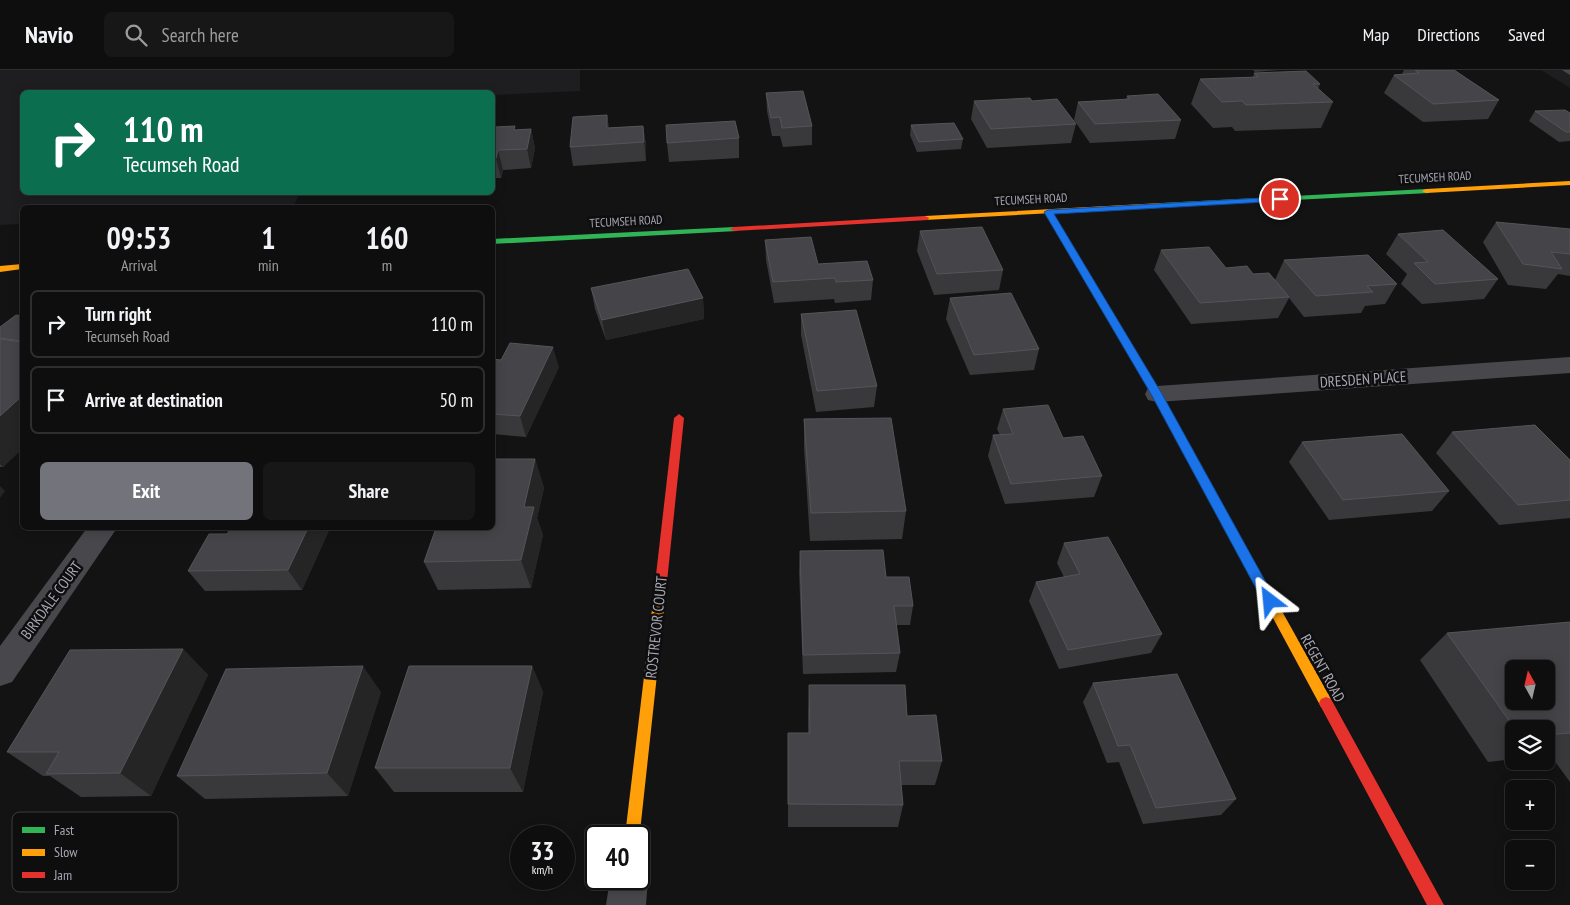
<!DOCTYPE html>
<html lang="en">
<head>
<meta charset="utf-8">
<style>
	body { margin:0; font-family:"PT Sans Narrow",sans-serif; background:#171717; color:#f1f3f6; height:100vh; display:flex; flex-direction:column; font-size:19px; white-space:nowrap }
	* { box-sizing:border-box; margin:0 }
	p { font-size:16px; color:#9b9c9e }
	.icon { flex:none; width:28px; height:28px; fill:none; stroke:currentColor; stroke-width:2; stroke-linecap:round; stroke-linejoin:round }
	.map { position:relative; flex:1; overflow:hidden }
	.sheet { position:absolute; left:20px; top:135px; width:475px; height:325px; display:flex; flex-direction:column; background:#0e0e0e; border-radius:8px; box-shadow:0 2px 12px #0003,0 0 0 1px #2e2e2e }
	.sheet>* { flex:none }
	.top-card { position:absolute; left:20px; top:20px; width:475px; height:105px; border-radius:8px; box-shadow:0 2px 12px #0003,0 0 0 1px #2e2e2e; background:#0b6e4f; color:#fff; overflow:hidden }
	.needle { width:32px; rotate:352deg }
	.buttons { position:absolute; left:1505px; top:590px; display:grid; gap:10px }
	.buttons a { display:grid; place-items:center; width:50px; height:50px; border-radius:8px; background:#0e0e0e; box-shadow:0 2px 12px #0003,0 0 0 1px #2e2e2e; font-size:25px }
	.speed { position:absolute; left:510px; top:755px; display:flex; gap:10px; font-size:25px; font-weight:700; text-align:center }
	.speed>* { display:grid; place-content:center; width:65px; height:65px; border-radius:50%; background:#0e0e0e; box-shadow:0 2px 12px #0003,0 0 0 1px #2e2e2e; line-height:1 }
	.speed small { font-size:12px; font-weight:400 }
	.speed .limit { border:2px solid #111; border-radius:8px; background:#fff; color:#111 }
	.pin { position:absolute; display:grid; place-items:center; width:42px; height:42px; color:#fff; margin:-21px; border:2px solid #fff; border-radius:50%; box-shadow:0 1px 5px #0007 }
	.me { position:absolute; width:55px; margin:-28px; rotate:331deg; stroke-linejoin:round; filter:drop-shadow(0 0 4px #0008) }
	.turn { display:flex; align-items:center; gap:18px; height:105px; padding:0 20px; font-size:22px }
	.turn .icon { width:65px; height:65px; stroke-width:2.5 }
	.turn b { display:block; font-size:35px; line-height:42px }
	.eta { display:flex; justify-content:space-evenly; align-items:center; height:85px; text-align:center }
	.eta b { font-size:30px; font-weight:800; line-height:35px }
	.button { display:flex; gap:10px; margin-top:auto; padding:10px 20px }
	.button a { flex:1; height:58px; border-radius:8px; background:#73737b; color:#fff; font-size:20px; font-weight:800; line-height:58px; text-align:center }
	.button a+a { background:#171717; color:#f1f3f6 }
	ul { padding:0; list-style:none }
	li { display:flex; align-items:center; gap:15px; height:68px; margin:0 10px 8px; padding:0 10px; border:2px solid #2e2e2e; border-radius:8px }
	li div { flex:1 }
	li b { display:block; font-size:19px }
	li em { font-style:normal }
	header { display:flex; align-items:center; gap:30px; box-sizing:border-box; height:70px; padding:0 25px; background:#0e0e0e; border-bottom:1px solid #2e2e2e }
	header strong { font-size:24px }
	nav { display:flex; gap:28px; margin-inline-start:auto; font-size:18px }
	.search { width:350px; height:45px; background:#171717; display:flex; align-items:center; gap:12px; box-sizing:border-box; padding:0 18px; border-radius:8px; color:#9b9c9e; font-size:19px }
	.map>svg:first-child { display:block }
</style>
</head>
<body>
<header>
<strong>Navio</strong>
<div class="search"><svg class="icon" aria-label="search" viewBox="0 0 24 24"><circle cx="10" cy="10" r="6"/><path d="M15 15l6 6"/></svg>Search here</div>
<nav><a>Map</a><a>Directions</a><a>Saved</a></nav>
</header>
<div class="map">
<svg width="1570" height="835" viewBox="0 0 1570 835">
	<rect width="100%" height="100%" fill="#131313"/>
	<!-- built -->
	<path fill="#1e1e20" d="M0,0H580V21L493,25L492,22H22V122L300,123L293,137L22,138V154L0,155Z
		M1541,0H1570V18Z"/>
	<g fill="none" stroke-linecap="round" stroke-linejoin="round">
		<!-- lane -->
		<path fill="#48484c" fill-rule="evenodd" d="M1562,0H1570V5Z"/>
		<!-- street -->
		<path fill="#48484c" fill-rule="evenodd" d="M1570,287V303L1157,332L1148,330L1145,324L1148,318L1157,316Z
			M87,458H117L12,612L0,616V576Z
			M639,794L643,795L648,809L646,835H606L610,809H639Z"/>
		<!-- fast -->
		<path fill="#30b455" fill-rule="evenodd" d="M1426,119L1430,121L1429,123L1161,137L1157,135L1161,133Z
			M1045,140L1052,142L1162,324L1197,389L1196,392H1188L1152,324L1044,142Z
			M734,157L738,159L737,161L492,174V169Z"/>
		<!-- slow -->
		<path fill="#ff9f0a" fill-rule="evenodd" d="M1570,111V115L1426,123L1422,121L1426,119Z
			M1161,133L1165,135L1164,137L925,150L921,148L925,146Z
			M22,194V199L0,202V196Z
			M1192,385L1197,389L1331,629L1333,633L1331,637L1326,639L1321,637L1187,389Z
			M659,526L663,527L665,531L639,771V766H625L653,531L655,527Z"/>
		<!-- jam -->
		<path fill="#e5322d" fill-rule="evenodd" d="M925,146L929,148L928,150L734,161L730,159L734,157Z
			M679,344L684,348L665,531L663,535L659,536L655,535L653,531L674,348Z
			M1326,627L1331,629L1444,835H1427L1321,637L1319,633L1321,629Z"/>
	</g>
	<!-- wall -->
	<path fill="#39393c" d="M1253,0H1278L1255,2Z
		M1404,0H1454L1499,30L1488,49L1423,52L1384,23L1394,5L1402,4Z
		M1254,3L1320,14L1318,19L1333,32L1321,58L1235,61L1232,57L1213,58L1191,34L1200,9L1253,7Z
		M766,23L812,56V75L783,77L780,66H772L767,41Z
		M1127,26L1181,50L1175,69L1090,73L1074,50L1078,32L1126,29Z
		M974,31H1032L1076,54L1071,73L987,78L971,49Z
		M1535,41L1570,43V71L1559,72L1529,51Z
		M607,45L609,58L643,56L646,75V91L573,96L570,77Z
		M911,55L963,69L961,79L917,82L910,65Z
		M531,59L535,78L531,98L503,100L501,108H492V62Z
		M739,68V88L669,92L667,73Z
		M1496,152L1570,160V206L1558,204L1546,219L1508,215L1483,172Z
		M920,161L1003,200L999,220L934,225L917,181Z
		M1398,164L1498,209L1484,229L1422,234L1401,214L1407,204L1386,184Z
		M765,170L818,194L873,210L871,230L835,233L834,229L774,233L766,190Z
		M1161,180L1226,198L1275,210L1284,190L1397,214L1385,234L1365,236L1361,243L1304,247L1289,228L1278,248L1191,254L1154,200Z
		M591,218L703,228L704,249L606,270L595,239Z
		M950,228L1039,279L1034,300L970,305L946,249Z
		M801,244L877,316L874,337L816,342L801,265Z
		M22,246V379L3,397H0V257Z
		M492,289L559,297L526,367L492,364Z
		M1003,339L1063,368L1102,406L1094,427L1005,434L988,386L993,365H1000L997,359Z
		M804,349L906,441L902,469L810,471L804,378Z
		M1452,362L1570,390V448L1499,455L1436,383Z
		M1302,372L1449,421L1432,441L1329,450L1289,392Z
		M535,389L544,418L537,448L543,465L531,518L438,520L424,492Z
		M330,458L302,520L205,521L188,501L227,464Z
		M1064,473L1162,564L1151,583L1059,599L1029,531L1036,512L1064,507L1057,493Z
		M800,481L886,507L913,536L910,555H896L900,583L896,602L803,604L799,501Z
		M1570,552V712L1551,686H1546V659H1514V689L1488,692L1420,590L1447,563Z
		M183,579L208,605L151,726L81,727L50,706H43L7,682Z
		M532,596L543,622L523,722H394L375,698Z
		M1093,613L1236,729L1221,745L1143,754L1119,692L1107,693L1083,632Z
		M809,615L907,646L942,691L935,715H901L903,735L898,757H788V663H808V641Z
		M381,622L348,726L205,729L177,706Z"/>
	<!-- shaded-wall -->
	<path fill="#252526" d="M607,45L610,64L607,58Z
		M643,56L646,75V91L644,72Z
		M531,59L535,78L531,98L527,79Z
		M498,80L503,100L501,108L496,88Z
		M703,228L704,249L606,270L602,250Z
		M553,277L559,297L526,367L520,346Z
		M22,326V379L3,397L0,394V346Z
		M535,389L544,418L537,448L543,465L531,518L521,490L524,437Z
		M0,416L5,421L0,428Z
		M308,458H330L302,520L288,500Z
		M183,579L208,605L151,726L120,703Z
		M363,596L381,622L348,726L327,703Z
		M532,596L543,622L523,722L510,698Z"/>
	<!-- building -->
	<path fill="#454549" stroke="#545459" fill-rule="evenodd" d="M1415,0H1454L1499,30L1433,34L1394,5L1419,3Z
		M1306,1L1320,14H1313L1333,32L1246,35L1242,31L1222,32L1200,9L1258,7L1254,3Z
		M803,21L812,56L782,58L780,47L771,48L766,23Z
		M1158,24L1181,50L1095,54L1078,32L1130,29L1127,26Z
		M1030,28L1032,31L1057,29L1076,54L991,59L974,31Z
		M1565,40L1570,43V62H1566L1535,41Z
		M607,45V58L643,56L644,72L570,77L573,47Z
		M735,51L739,68L667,73L666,55Z
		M954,53L963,69L919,72L911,55Z
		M515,56L514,60L531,59L527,79L498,80L496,88H492V62L494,61L495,57Z
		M1496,152L1570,159V184L1551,182L1562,199L1523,194Z
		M982,157L1003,200L937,204L920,161Z
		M1443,160L1498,209L1435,214L1414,193L1428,192L1398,164Z
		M811,167L818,194L867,191L873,210L836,212L835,208L773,212L765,170Z
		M1209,177L1226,198L1247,196L1253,204L1269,203L1289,227L1200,233L1161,180Z
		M1368,185L1397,214L1367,216L1373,222L1316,226L1284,190Z
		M688,199L703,228L602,250L591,218Z
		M1011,223L1039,279L974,285L950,228Z
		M856,240L877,316L817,321L801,244Z
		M16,245L22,246V271L0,268V257Z
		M0,269L22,272V326L0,346Z
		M510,273L553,277L520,346L492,344V289L501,290Z
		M1048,335L1063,368L1083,366L1102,406L1011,414L993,365L1013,364L1003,339Z
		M891,348L906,441L811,443L804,349Z
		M1535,355L1570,390V430L1518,435L1452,362Z
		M1402,364L1449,421L1343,430L1302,372Z
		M492,389H535L524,437H534L521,490L424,492L436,458H492Z
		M231,458H308L288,500L188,501L209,464H227Z
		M1108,467L1162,564L1068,580L1036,512L1080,504L1064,473Z
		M883,480L886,507H909L913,536H894L900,583L803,585L800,481Z
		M1570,552V663L1546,665V659H1515L1447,563ZM1514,599H1546V631H1514Z
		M183,579L120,703L46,704L59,682H7L70,580Z
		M363,596L327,703L177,706L226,599Z
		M409,596H532L510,698H375Z
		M1177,604L1236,729L1156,738L1130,675L1118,676L1093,613Z
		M809,615H905L907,646L936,645L942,691H899L903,735L788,734V663H810Z"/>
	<!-- route -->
	<path fill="#1a73e8" stroke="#114b97" d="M1280,127L1284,129L1283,131L1054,144L1162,324L1274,527L1276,531L1274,535L1270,536L1265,535L1151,324L1044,142L1048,140Z"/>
	<g text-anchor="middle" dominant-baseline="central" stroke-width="5" stroke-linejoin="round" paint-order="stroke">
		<!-- far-street labels -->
		<g font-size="12" fill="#a6a7b3" stroke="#0e0e0f">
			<text transform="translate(1435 107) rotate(-3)">TECUMSEH ROAD</text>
			<text transform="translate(1031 129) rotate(-3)">TECUMSEH ROAD</text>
			<text transform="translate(626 151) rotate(-3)">TECUMSEH ROAD</text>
		</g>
		<!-- street labels -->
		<g font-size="15" fill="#a6a7b3" stroke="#0e0e0f">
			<text transform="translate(1363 309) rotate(-4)">DRESDEN PLACE</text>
			<text transform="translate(51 530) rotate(-54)">BIRKDALE COURT</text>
			<text transform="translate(656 557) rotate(-84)">ROSTREVOR COURT</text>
			<text transform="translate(1323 598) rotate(61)">REGENT ROAD</text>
		</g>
	</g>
	<!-- legend -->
	<rect x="12" y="742" width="166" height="80" rx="8" fill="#0e0e0f" stroke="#3c3c40" stroke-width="1"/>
	<rect x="22" y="757" width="23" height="6" fill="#30b455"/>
	<rect x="22" y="779" width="23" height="7" fill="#ff9f0a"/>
	<rect x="22" y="802" width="23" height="6" fill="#e5322d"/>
	<g font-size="14" fill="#a6a7b3">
		<text x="54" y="765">Fast</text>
		<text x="54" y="787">Slow</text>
		<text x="54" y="810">Jam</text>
	</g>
</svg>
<div class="buttons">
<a><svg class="needle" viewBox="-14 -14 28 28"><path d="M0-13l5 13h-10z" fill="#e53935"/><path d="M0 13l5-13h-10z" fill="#9b9c9e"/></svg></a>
<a><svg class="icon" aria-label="layers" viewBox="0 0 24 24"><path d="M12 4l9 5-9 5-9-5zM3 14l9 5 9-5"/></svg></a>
<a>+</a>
<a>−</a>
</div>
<div class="speed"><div>33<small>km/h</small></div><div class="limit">40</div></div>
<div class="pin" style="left:1280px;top:129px;background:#d93025"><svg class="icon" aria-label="arrive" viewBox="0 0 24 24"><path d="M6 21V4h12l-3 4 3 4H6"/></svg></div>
<svg class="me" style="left:1270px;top:531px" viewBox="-20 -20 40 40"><path d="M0-17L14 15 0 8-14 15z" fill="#1a73e8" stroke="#fff" stroke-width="4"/></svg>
<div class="top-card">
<div class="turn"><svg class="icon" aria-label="right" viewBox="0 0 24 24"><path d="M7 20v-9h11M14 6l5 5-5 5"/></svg><div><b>110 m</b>Tecumseh Road</div></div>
</div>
<section class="sheet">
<div class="eta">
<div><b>09:53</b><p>Arrival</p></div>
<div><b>1</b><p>min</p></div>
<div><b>160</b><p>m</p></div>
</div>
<ul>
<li><svg class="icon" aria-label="right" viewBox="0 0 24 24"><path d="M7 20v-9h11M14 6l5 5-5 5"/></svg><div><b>Turn right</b><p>Tecumseh Road</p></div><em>110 m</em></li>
<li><svg class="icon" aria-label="arrive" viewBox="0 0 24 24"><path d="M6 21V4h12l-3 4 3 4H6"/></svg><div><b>Arrive at destination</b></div><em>50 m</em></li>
</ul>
<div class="button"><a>Exit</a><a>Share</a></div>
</section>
</div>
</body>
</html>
